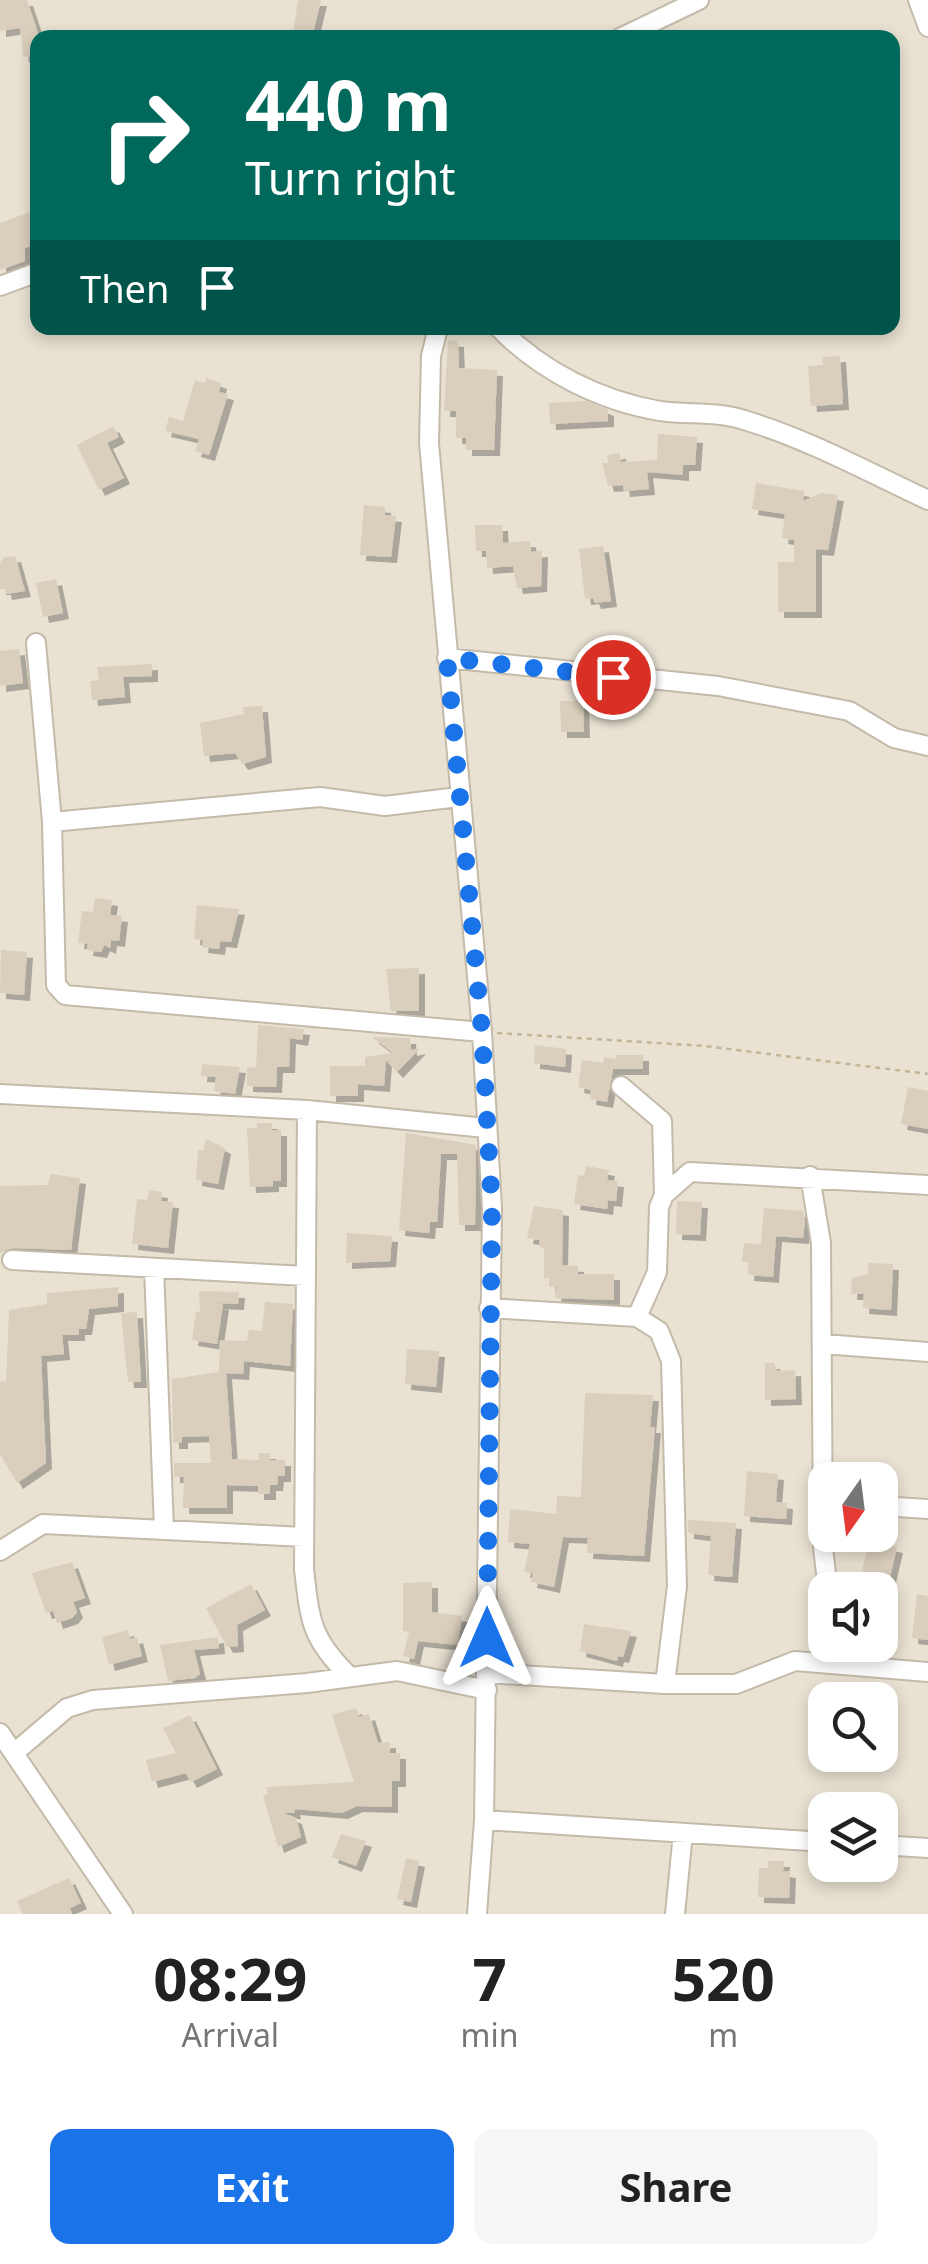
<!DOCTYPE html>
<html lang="en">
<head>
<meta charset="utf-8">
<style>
	body { margin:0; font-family:"Noto Sans",sans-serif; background:#f6f6f6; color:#222; height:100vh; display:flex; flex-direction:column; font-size:38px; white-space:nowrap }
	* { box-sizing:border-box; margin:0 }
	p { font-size:32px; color:#767676 }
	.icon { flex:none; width:55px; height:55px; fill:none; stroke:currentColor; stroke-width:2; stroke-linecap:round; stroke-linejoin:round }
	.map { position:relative; height:1914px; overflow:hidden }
	.details { display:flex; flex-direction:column; background:#fff; flex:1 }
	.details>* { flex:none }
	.hud { position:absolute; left:30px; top:30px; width:870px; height:305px; border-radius:20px; box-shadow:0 5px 15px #0003; background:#00695c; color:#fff; overflow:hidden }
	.needle { width:65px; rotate:194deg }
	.tools { position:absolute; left:808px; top:1462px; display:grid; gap:20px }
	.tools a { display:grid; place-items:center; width:90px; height:90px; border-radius:20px; background:#fff; box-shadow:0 5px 15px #0003; font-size:50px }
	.pin { position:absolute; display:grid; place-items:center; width:85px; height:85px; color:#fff; margin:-42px; border:5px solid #fff; border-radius:50%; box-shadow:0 2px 10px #0007 }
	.me { position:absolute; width:110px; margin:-55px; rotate:0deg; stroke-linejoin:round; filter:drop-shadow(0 0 8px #0008) }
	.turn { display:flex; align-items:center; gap:35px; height:210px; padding:0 50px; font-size:45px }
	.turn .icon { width:130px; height:130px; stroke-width:2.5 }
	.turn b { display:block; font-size:70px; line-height:85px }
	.then { display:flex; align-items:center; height:95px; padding:0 50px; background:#0003; gap:20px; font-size:38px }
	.eta { display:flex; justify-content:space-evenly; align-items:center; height:170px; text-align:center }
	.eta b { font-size:60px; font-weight:700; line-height:70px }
	.primary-button { display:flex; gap:20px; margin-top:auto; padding:20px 50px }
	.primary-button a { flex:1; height:115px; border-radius:20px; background:#1a73e8; color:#fff; font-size:40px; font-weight:700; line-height:115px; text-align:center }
	.primary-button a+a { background:#f6f6f6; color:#222 }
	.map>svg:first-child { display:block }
</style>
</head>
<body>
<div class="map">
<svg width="928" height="1914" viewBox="0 0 928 1914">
	<defs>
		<filter id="shadow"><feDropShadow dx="6" dy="6" stdDeviation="0" flood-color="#0004"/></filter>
	</defs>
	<rect width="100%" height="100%" fill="#f4f0e5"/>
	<!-- residential -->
	<path fill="#e9e2d3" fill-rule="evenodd" d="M0,0H928V1914H0ZM38,38H892V328H38ZM825,1480H880V1535H825ZM825,1590H880V1645H825ZM825,1700H880V1755H825ZM825,1810H880V1865H825Z"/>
	<!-- building -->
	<path fill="#dacebc" filter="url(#shadow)" d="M0,0H27L38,33V56L23,57L20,28L0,31Z
		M298,0H321L313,33H293Z
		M38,209L37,244L25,248V261L0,270V223Z
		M448,340L458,341L459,368L497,370L494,450H466V438H456V411H444Z
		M840,356L843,404L811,406L808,366L823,365L822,357Z
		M207,378L221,383L219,392L228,394L209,455L195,451L199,439L165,431L169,417L183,421L195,380L205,383Z
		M585,401L608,410V421L550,424L549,403Z
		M113,426L119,437L107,443L124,478L99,490L77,445Z
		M658,434L697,437L695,465H683V475L647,472L649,489L624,491L623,485L608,486L602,463H608L607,455L620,453L621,462L657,460Z
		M756,483L804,491L803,501L821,493L838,495L828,550L816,549V612H778V562H794V540L782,538L785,514L752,509Z
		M364,505L385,507V515L396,516L391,557L360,555Z
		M475,525H502L503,543L530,541L531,552L542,551L541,586L517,588L513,566L487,568L486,551H476Z
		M603,546L611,601L595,603L593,598L585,599L579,549Z
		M15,556L25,591L6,594L5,589H0V564L3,558Z
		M56,579L63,613L43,617L36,583Z
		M19,649L23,683L0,686V651Z
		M152,664V676L123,677L125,697L92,700L90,681L99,680L97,667Z
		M560,701H583L584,732H561Z
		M262,706L266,757L242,764L235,753L204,756L200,723L244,714L243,707Z
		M95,898L112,900L110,915L122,916L119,941L111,940L110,948L104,945L101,952L87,950L88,944L78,943L82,911L93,912Z
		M197,905L239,909L231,942L220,941L219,949L202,947L203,940L194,939Z
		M1,950L27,952L24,995L0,993Z
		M419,968V1011H391L386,969Z
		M258,1025L304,1029L302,1040L290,1038L289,1067H277L276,1087L247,1086V1067L256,1068Z
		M372,1037L410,1038L411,1050L420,1048L397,1072L386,1060L384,1086L358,1084V1096H330V1066H365V1057L393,1053Z
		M535,1045L566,1049L565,1067L534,1063Z
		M616,1055H643V1069H613L607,1102L590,1099L591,1090L578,1087L582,1060L603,1063L604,1057L616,1059Z
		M202,1064L240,1067L235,1094L214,1091L216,1077L201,1076Z
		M908,1087L928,1091V1129L901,1124Z
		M257,1123H272V1130H281V1181H273V1186L250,1187L247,1128H257Z
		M406,1133L476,1145L475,1225H459L457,1154H441L437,1222H430L429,1233L399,1230Z
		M206,1139L225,1148L218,1184L196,1180L198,1150L203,1151Z
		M586,1166L609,1170L607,1180L618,1181L616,1201L608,1200L607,1209L574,1204L578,1175L584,1176Z
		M50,1174L80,1178L71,1250L13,1248L0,1253V1186L48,1185Z
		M149,1190L162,1192L161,1201L173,1202L168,1248L132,1244L137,1199L147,1200Z
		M677,1201L702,1202L700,1235L676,1234Z
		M534,1206L563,1210L562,1265L578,1266V1274H614V1300L555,1298L556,1287H549V1278H544V1248L539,1247L540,1240L527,1238Z
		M764,1208L803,1211L805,1220L803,1238L776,1236L773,1277L748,1275L749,1262H742L744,1243L761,1244Z
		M347,1233L392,1236L390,1261L346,1263Z
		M868,1263L893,1264L891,1310L863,1308L864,1294H851L852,1278L868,1274Z
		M118,1287V1306L89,1309L86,1329H79V1335H62L64,1354L41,1356L46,1463L17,1483L0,1454V1381L6,1382L9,1310L47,1304V1293Z
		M199,1291L239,1292L238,1304L215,1303L223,1304L217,1344L192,1340L196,1311L200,1312Z
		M265,1302L293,1304L290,1366L244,1361L243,1374L226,1373L232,1459L259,1460V1453H270V1460H285V1476H278L277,1485H270V1494H258V1486L227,1485V1508H183L184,1477H174V1463H211L209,1436L182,1437V1443H173L172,1379L219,1372L220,1340L247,1341L249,1330L262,1331Z
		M137,1312L141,1382H128L121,1313Z
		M407,1349L439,1351L436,1387L405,1384Z
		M765,1363H774L777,1371L795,1370L796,1399L765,1400Z
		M585,1393L653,1395L650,1427H655L644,1556L587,1553L588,1538L563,1537L554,1587L531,1582L533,1573L524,1572L530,1544L508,1542L510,1509L556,1514L557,1496L581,1497Z
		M747,1471L778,1474L776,1502L787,1503L786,1519L744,1516Z
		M688,1520L736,1523L732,1577L708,1575L711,1536L688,1533Z
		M869,1541L897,1547L890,1577L862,1571Z
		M72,1562L85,1598L73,1602L77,1612L72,1618L57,1623L53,1611L46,1613L32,1573Z
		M432,1582V1612L462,1616L458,1645L418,1641L414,1659L403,1656L409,1632L403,1631V1583Z
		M251,1584L265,1610L237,1625L238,1646L227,1647L206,1608Z
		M917,1594L928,1596V1640L912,1638Z
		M584,1624L631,1631L623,1657L618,1656L617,1661L580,1651Z
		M128,1630L130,1639L137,1637L142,1656L109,1665L102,1637Z
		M218,1637L219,1648L194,1650L200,1674L195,1678L168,1681L160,1645Z
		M356,1708L359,1717L369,1714L378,1743L390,1742V1753H400V1781H392V1807L357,1806L342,1813L294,1809L295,1813H283L296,1818L301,1837L278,1847L263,1796L268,1794L266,1787L354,1782L332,1715Z
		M190,1715L217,1769L191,1782L186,1773L152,1782L146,1760L176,1753L163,1728Z
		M341,1834L366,1841L356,1866L332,1857Z
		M406,1858L419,1861L411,1902L397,1899Z
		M768,1861H784L783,1871L790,1872L789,1898L758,1897L759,1868H768Z
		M69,1878L81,1903L70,1908L72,1914H23L17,1901Z"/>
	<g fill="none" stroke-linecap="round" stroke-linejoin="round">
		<!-- minor casing -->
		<g stroke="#c4baaa" stroke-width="22">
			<path id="minor" d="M918,0L928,27
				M620,38L699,0
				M0,286L38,272
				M438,328L431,356L429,443L482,1032L492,1208L484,1820L477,1914
				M499,328C541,371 600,401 660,411C688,415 717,411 744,420C808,439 868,472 928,500
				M36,643L52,822L56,985L65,995L482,1032
				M447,658L718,686L849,711L894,738L928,746
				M52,822L320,797L385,806L458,797
				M621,1086L662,1121L664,1195L690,1172L928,1185
				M0,1094L307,1110L486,1128
				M307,1110L304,1569C310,1622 311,1639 350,1677
				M810,1176L821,1243L823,1548L828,1590
				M12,1260L306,1276
				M154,1268L164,1530
				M489,1308L637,1317L657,1272L659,1207L664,1195
				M823,1344L928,1352
				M880,1506L928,1509
				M0,1551L43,1524L304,1537
				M487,1673L665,1684L677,1586L671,1361L659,1331L637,1317
				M665,1684H736L795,1661L928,1672
				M0,1733L123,1914
				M14,1753L67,1708L93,1700L307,1683L397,1671L487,1690
				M484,1820L825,1842
				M880,1845L928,1848
				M675,1914L683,1833"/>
		</g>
		<!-- path -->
		<path stroke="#c4b496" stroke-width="2.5" stroke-dasharray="5 5" stroke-linecap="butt" d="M497,1033L705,1046L928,1074"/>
		<!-- minor -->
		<use href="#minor" stroke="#fff" stroke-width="18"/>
	</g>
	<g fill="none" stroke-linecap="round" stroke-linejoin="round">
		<!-- route -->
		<path stroke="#1a73e8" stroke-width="18" stroke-dasharray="0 32.4" d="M487,1638L492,1208L482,1032L447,658L613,677"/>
	</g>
</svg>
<div class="tools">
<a><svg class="needle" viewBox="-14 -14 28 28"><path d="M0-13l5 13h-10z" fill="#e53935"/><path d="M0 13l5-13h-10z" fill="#767676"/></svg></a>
<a><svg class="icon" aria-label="sound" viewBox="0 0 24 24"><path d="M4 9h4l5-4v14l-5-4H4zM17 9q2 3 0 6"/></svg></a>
<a><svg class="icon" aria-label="search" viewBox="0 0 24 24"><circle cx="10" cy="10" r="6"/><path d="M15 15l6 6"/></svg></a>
<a><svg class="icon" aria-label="layers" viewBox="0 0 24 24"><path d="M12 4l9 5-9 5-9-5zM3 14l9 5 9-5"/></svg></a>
</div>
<div class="pin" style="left:613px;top:677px;background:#d93025"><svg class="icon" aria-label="arrive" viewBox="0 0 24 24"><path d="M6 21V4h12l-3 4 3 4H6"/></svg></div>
<svg class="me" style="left:487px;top:1638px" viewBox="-20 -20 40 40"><path d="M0-17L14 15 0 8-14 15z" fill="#1a73e8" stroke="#fff" stroke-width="4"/></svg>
<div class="hud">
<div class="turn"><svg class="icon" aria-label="right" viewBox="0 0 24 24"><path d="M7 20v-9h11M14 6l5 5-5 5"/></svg><div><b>440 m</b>Turn right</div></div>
<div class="then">Then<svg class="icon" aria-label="arrive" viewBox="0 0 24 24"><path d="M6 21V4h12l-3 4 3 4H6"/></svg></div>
</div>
</div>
<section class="details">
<div class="eta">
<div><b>08:29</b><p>Arrival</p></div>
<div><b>7</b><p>min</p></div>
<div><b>520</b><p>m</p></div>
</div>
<div class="primary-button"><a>Exit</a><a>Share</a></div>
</section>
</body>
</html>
